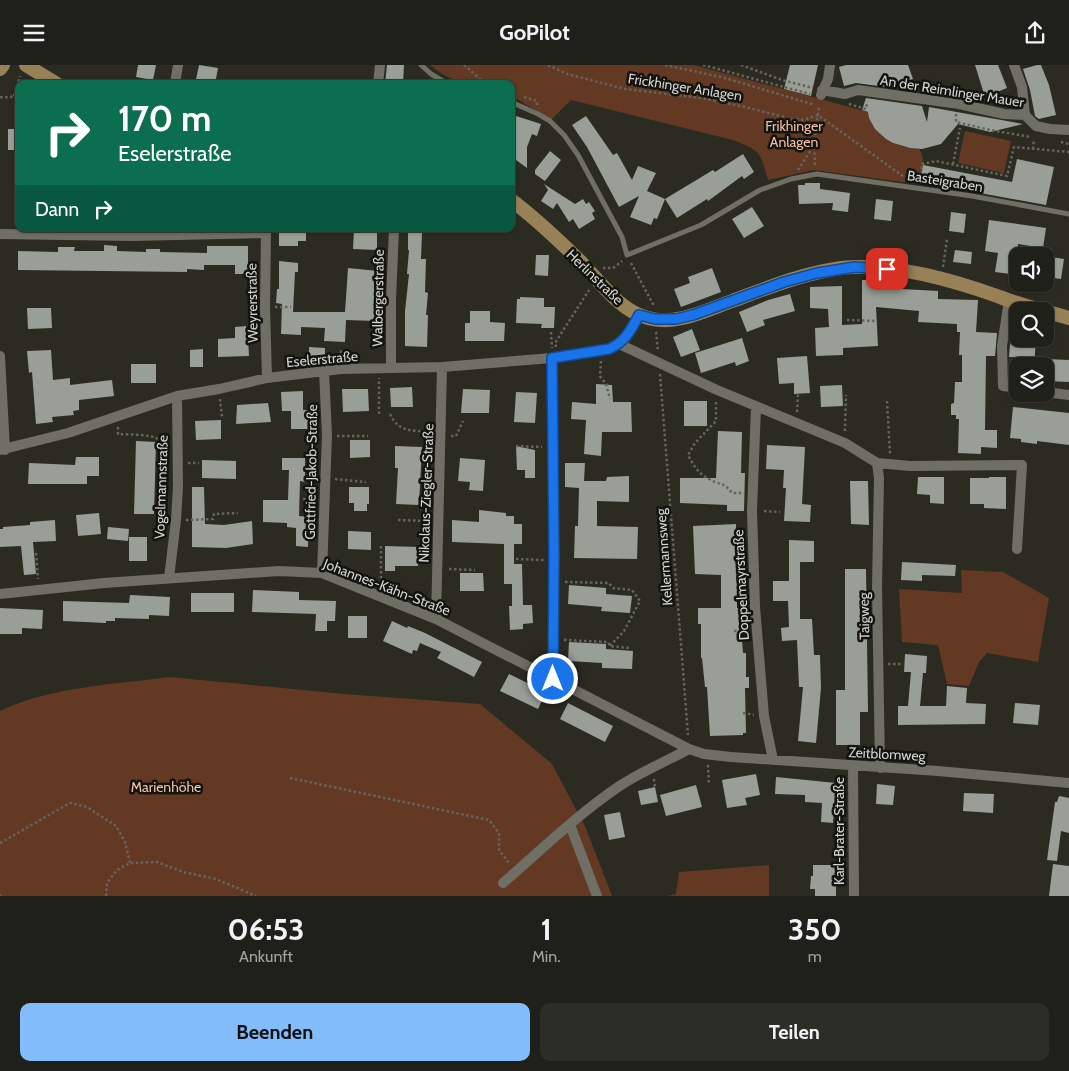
<!DOCTYPE html>
<html lang="de">
<head>
<meta charset="utf-8">
<style>
	body { margin:0; font-family:Cabin,sans-serif; background:#2d2d27; color:#f1f3f6; height:100vh; display:flex; flex-direction:column; font-size:19px; white-space:nowrap }
	* { box-sizing:border-box; margin:0 }
	p { font-size:16px; color:#a2a3a2 }
	.icon { flex:none; width:28px; height:28px; fill:none; stroke:currentColor; stroke-width:2; stroke-linecap:round; stroke-linejoin:round }
	.map { position:relative; height:831px; overflow:hidden }
	.panel { display:flex; flex-direction:column; background:#20201a; flex:1 }
	.panel>* { flex:none }
	.top-card { position:absolute; left:15px; top:15px; width:500px; height:152px; border-radius:10px; box-shadow:0 1px 4px #0004,0 0 0 1px #3d3e39; background:#0b6e4f; color:#fff; overflow:hidden }
	.fabs { position:absolute; left:1009px; top:182px; display:grid; gap:10px }
	.fabs a { display:grid; place-items:center; width:45px; height:45px; border-radius:10px; background:#20201a; box-shadow:0 1px 4px #0004,0 0 0 1px #3d3e39; font-size:25px }
	.pin { position:absolute; display:grid; place-items:center; width:42px; height:42px; color:#fff; margin:-21px; border-radius:10px; box-shadow:0 2px 8px #0006 }
	.me { position:absolute; width:55px; margin:-28px; rotate:0deg; stroke-linejoin:round; filter:drop-shadow(0 0 4px #0008) }
	.turn { display:flex; align-items:center; gap:18px; height:105px; padding:0 20px; font-size:22px }
	.turn .icon { width:65px; height:65px; stroke-width:2.5 }
	.turn b { display:block; font-size:35px; line-height:42px }
	.then { display:flex; align-items:center; height:48px; padding:0 20px; background:#0003; gap:10px; font-size:19px }
	.eta { display:flex; justify-content:space-evenly; align-items:center; height:85px; text-align:center }
	.eta b { font-size:30px; font-weight:800; line-height:35px }
	.button { display:flex; gap:10px; margin-top:auto; padding:10px 20px }
	.button a { flex:1; height:58px; border-radius:10px; background:#83bcfb; color:#111; font-size:20px; font-weight:800; line-height:58px; text-align:center }
	.button a+a { background:#2d2d27; color:#f1f3f6 }
	header { display:flex; justify-content:space-between; align-items:center; height:65px; padding:0 20px; background:#20201a; font-size:22px; font-weight:800 }
	.map>svg:first-child { display:block }
</style>
</head>
<body>
<header><svg class="icon" aria-label="menu" viewBox="0 0 24 24"><path d="M4 6h16M4 12h16M4 18h16"/></svg>GoPilot<svg class="icon" aria-label="share" viewBox="0 0 24 24"><path d="M12 15V3M7 8l5-5 5 5M5 13v7h14v-7"/></svg></header>
<div class="map">
<svg width="1069" height="831" viewBox="0 0 1069 831">
	<rect width="100%" height="100%" fill="#2b2b22"/>
	<!-- green -->
	<path fill="#633924" d="M430,0H694L868,47C880,75 889,80 919,84C926,94 922,106 920,117L917,119L814,105L768,115C759,85 762,87 733,75L571,35L551,55L519,35L511,33V19C479,19 457,23 430,0Z
		M965,66L1011,76L1004,108L958,98Z
		M961,505L1003,507L1049,533L1038,597L987,588L979,597L969,621L947,619L938,580L902,577L899,524L962,528Z
		M170,612L344,629L480,639L552,699L585,761L612,831H0V646C49,622 116,619 170,612Z
		M769,800V831H667L676,829L679,807Z"/>
	<!-- building -->
	<path fill="#999f96" d="M138,0H156L153,15L136,12Z
		M199,0L218,3L215,19H195Z
		M387,0H404L403,19H385Z
		M790,0H818L811,31L784,24Z
		M846,0H908L913,14L886,22L856,18L844,21L839,2Z
		M975,0H998L1007,23L985,32Z
		M1037,0H1041L1049,20L1056,50L1039,54L1035,51L1030,25L1023,4Z
		M932,23L962,28L961,32L931,28Z
		M866,33L922,41L927,57L929,42L1023,59L990,67L958,59L941,79L922,84L910,83L893,78L886,74L875,64L869,53L868,47L862,45Z
		M516,51L541,59L537,71L532,69L527,82V103L512,92V63Z
		M586,51L613,90L617,88L632,115L638,101L656,108L647,126L665,134L657,154L654,153L651,160L630,152L639,131L619,142L587,82L572,60Z
		M8,64H19V85H8Z
		M550,86L561,95L545,116L535,109V105Z
		M743,89L754,107L744,114L742,111L708,136L707,134L677,153L665,134L713,105L715,107Z
		M1017,94L1054,102L1046,140L920,117L923,100L1012,117Z
		M805,118H820V124L850,128L848,147L832,145L833,138L799,139L798,120H805Z
		M544,119L575,139L583,134L586,139L589,137L595,146L592,148L595,154L579,164L573,154L569,157L557,138L553,144L541,136L548,125Z
		M876,134L893,136L891,156L874,154Z
		M752,142L764,161L744,173L732,154Z
		M951,147L966,149L964,168L949,166Z
		M989,155L1046,163L1043,183L1018,179V210L995,207L998,188L985,186Z
		M279,164H306V176H298V181H279Z
		M354,164L377,165V185L353,184Z
		M408,167L422,168L421,194H426L425,227L428,228L426,250H428L427,282L405,281V246L409,209H407L409,185H408Z
		M104,180L117,181V186L146,187V184H160V187L207,188V181H248V209H235V200H204V205L187,204V207L18,205V186L58,187V182H75L74,186H104Z
		M955,185L972,187L971,199L953,197Z
		M536,190H549L548,211L535,210Z
		M1045,191L1064,194L1061,214L1045,212Z
		M279,196L298,198V207H295L293,247H345L348,203L378,206L375,256L346,255L345,277L324,276L325,263L301,262V270L281,269L282,239L276,238L277,224H279Z
		M712,203L721,227L681,242L674,224L690,218L688,212Z
		M883,213L903,215L902,224L938,226V234L978,235L976,267L997,268L995,291H986L985,365H997V383L981,382V389L958,388L959,354H956V350H951V339L954,338L955,317H962V290H959L960,267H957V259L918,257L919,246L876,242L878,281L843,283V290L816,291L815,263L829,262L828,244L810,243V222L842,221V260L862,259V215H883Z
		M790,229L795,246L763,255L765,260L747,267L739,247L768,235Z
		M520,232L544,233V242H555L554,263H541L542,259L516,258L517,234H520Z
		M27,243H51L52,263L28,264Z
		M470,246H490V257L505,258L504,276H465V258H470Z
		M246,261V273H248L249,291L218,292V274L235,273V262Z
		M692,264L700,285L681,292L673,272Z
		M1011,268L1018,269V274H1036L1034,301H1013L1014,292H1009Z
		M742,273L749,296L736,301L735,297L701,308L695,288Z
		M309,282L325,283V295H309Z
		M203,284V302H190V285Z
		M51,285L53,315L70,313V320L112,315L114,331L79,335V345L73,346L74,350L52,352L53,357L36,359L32,307L29,308L27,286Z
		M807,291L810,328L794,329V318L779,319L777,293Z
		M1045,294L1069,295V317L1045,316Z
		M131,299H156V318H131Z
		M596,319L612,320L613,337H631L632,367H602L601,391L584,389L586,355L571,354L572,337L596,339Z
		M842,320L843,341L821,342L820,321Z
		M412,322L413,342H391L390,323Z
		M342,324H368L369,346L343,347Z
		M463,324L490,325L489,348H461Z
		M303,326V345H308V364H291V346H282L281,327Z
		M516,327L537,328L535,358L514,357Z
		M684,336H707V361H684Z
		M268,338L271,357L236,359L237,340Z
		M1013,342L1069,348V380L1037,376V379L1021,377V374L1010,373Z
		M221,355V374L196,375L195,356Z
		M718,366L742,367L741,408H745L744,446H727V440L680,438V413H716Z
		M350,375H370V392L350,393Z
		M136,376L156,377L154,449H134Z
		M767,380L805,382L802,439L811,440L810,457L784,456L786,423H783L784,405L766,404Z
		M395,381L422,382L419,440L396,439L398,403H395Z
		M516,381L535,385V413H525V405H517Z
		M76,392H99V411H87V419H28L29,398L75,400Z
		M282,393H305V417L300,416L299,451L309,452L308,482L296,481V463L287,462V458L263,457V435H288L289,405H282Z
		M460,393L485,395L483,426L469,425L470,417L458,416Z
		M202,395L236,396V414L202,413Z
		M565,398H585L584,416H606L607,412L629,411V437L597,436V461L638,462L637,494L574,493L575,461H578L579,423L565,422Z
		M918,412H944V439L930,438V430L917,429Z
		M989,412H1006V444L984,443V439H970V413H989Z
		M850,416H868L869,460L851,459Z
		M192,422H204L205,459L224,460L252,456L253,479L226,483L192,482Z
		M349,422H369V439H367V446H354V438H349Z
		M479,445L506,448V451H514V459H522V479H514V499H522L523,540H532L533,558L523,559V564L510,565L509,541H512V519H504V479L452,477V455L479,457Z
		M99,448L101,469L78,471L76,450Z
		M55,455L56,476L33,477L36,509L24,510L21,481L0,482V464H3V462L30,460V457Z
		M736,459L737,543H740L741,574H742L743,588H746V612H749V623H745L746,668H743V670L710,671L707,622H705L702,593H701V559H698V543H721V510L695,509L693,461Z
		M108,462L129,464L128,476L107,474Z
		M348,466L371,467V485L348,484Z
		M129,472H147V496H129Z
		M789,475L814,476V497H800V554H812L814,590H820L821,623L816,678L798,676L803,622H799L797,575L782,576L781,563L789,562L788,536H773V516H789Z
		M385,481L419,482L418,501H395V506H385Z
		M902,497L956,500L955,511L922,510V516L901,515Z
		M845,504H866L868,647H860V680H836V625H845Z
		M460,508H483L484,526H460Z
		M569,520L606,523V529L632,531L630,548L601,546L602,542L568,539Z
		M253,525L299,527V535L336,536L335,556H327V566H315L316,549L252,547Z
		M191,528H234V547H191Z
		M130,530L170,532L169,551L149,550V554L115,553V556H106V558L63,556V536L129,538Z
		M0,543L43,545L42,564L22,563V569H0Z
		M348,551H367V573H348Z
		M392,556L407,563L408,561L425,568L482,597L474,612L437,593L441,587L420,578L417,586L413,585L412,589L383,576Z
		M569,577L606,579V584L633,586L632,604L602,603V598L568,596Z
		M905,589L927,591L926,608H923L920,641H946L947,621L967,623L966,638L986,639L985,659L898,660V641H908L911,607H904Z
		M509,609L546,627L538,644L500,626Z
		M568,638L613,661L605,677L560,654Z
		M1015,638L1040,640L1038,660L1013,658Z
		M756,709L760,730L745,733L747,740L727,743L722,715Z
		M776,712L836,718L833,758L821,757L822,738L805,737V730L775,729Z
		M877,719L895,721L893,740L876,739Z
		M696,720L702,742L666,751L660,730Z
		M655,722L658,737L641,740L638,726Z
		M964,728L994,729L993,748L963,746Z
		M1059,731L1069,733V768L1061,766L1057,796L1047,795L1055,737H1057Z
		M620,747L625,772L609,775L604,750Z
		M1053,799L1069,801V831H1049Z
		M813,800H836V831H815V824H810L811,811H813Z"/>
	<g fill="none" stroke-linecap="round" stroke-linejoin="round">
		<!-- path -->
		<path stroke="#65655d" stroke-width="2.5" stroke-dasharray="2.5 2.5" stroke-linecap="butt" d="M464,0L486,19
			M548,0L567,9L625,24L701,33L745,42L792,54L803,55L818,50L904,112
			M665,0L725,13L815,40
			M703,0L810,29
			M741,0L782,15L813,23
			M14,31L20,11
			M0,32C7,33 12,31 19,32
			M524,32L537,36V40
			M849,39L866,44L867,37
			M956,49V57L990,65L1031,72
			M1061,77L1069,79
			M1033,84L1034,74
			M953,99L960,63
			M815,100L814,80L819,41
			M798,105L813,82
			M920,114L922,99L936,96L1007,111L1014,82L1069,87
			M631,198L654,241
			M943,202L947,174
			M603,203H613L622,196
			M275,242H291
			M847,255L876,256
			M551,267L552,283
			M656,267L658,286
			M556,282L555,278L589,225
			M341,293V284
			M601,296L600,311L606,319L610,334
			M660,309L688,670
			M220,334L222,352
			M887,336L890,389
			M716,337V356L695,378L688,390C693,400 699,409 709,414C720,421 722,415 732,428H742
			M797,347L798,329
			M379,349V313
			M390,349C399,368 412,365 431,367
			M118,362V369C132,370 155,368 166,379
			M845,366L846,330
			M337,371H368
			M451,371H456L463,356
			M516,381L542,382
			M188,398H199
			M335,414L366,417
			M303,434L314,435
			M764,446L780,447
			M186,455L213,454L214,449L238,448
			M398,455L427,456
			M381,481V522
			M36,488L38,514
			M516,494L544,495
			M449,504L475,505
			M565,517L609,518L613,523L632,525L640,536L624,566L610,581
			M734,566H745
			M564,575L608,577L610,581L630,583
			M888,599H901
			M743,648L754,650
			M708,700L709,720
			M290,713L489,755L499,768V785L509,798
			M654,714L655,722
			M0,778L70,738L87,742L116,761L125,777L130,798
			M0,830L1,831
			M106,831L107,818L117,805L130,798L157,797L183,807L216,814L256,831"/>
		<!-- service -->
		<path stroke="#6f6f65" stroke-width="5" d="M421,0L431,9L448,19
			M511,37L538,49L550,56L564,70L578,90L622,172L627,190L701,160L760,125L791,114L817,109L972,131L1069,149"/>
		<!-- minor -->
		<path stroke="#6f6f65" stroke-width="10" d="M1014,0L1022,22L1025,50
			M175,19L178,0
			M378,19L380,0
			M822,25L845,29L858,25L959,39L1004,49L1025,50L1036,61L1050,64L1069,65
			M821,30L828,14L830,0
			M266,164L265,242L267,313
			M0,169L132,171L265,168
			M1009,235L1002,281L1003,321L1018,323
			M619,279L717,325L845,378L877,398L879,413L877,522L880,703
			M0,291L5,385
			M552,293L554,489L553,614
			M391,302V235L394,164
			M1045,327L1069,330
			M756,342L752,446L755,542L764,651L773,695
			M0,385L68,368L177,331L219,324L267,313L341,304L442,302L552,293L609,284L625,274L639,250
			M877,398L910,401L1022,400L1017,484
			M322,508L327,370L324,306
			M169,513L176,455L178,422L177,331
			M0,529L104,518L279,506L322,508L436,554L689,684L704,689L731,692L938,706L1069,718
			M436,554L442,302
			M853,701L854,831
			M570,760L597,831
			M503,818C540,786 577,750 618,722C640,707 665,697 689,684"/>
		<!-- primary -->
		<path stroke="#988057" stroke-width="14" d="M26,0L57,19
			M0,4L3,0
			M511,135C537,154 559,176 582,198C601,218 620,246 648,253C676,261 707,245 732,236C767,223 804,208 841,203C892,197 953,215 1000,232C1022,241 1046,246 1069,253"/>
	</g>
	<g fill="none" stroke-linecap="round" stroke-linejoin="round">
		<!-- route casing -->
		<g stroke="#114b97" stroke-width="12">
			<path id="route" d="M553,614L554,489L552,293L609,284C625,277 631,265 639,250L655,254H676L693,250L784,217L817,208L855,202L887,204"/>
		</g>
		<!-- route -->
		<use href="#route" stroke="#1a73e8" stroke-width="9"/>
	</g>
	<g text-anchor="middle" dominant-baseline="central" stroke-width="5" stroke-linejoin="round" paint-order="stroke">
		<!-- street labels -->
		<g font-size="14" fill="#d4d4ce" stroke="#13130f">
			<text transform="translate(685 22) rotate(9)">Frickhinger Anlagen</text>
			<text transform="translate(952 26) rotate(9)">An der Reimlinger Mauer</text>
			<text transform="translate(945 116) rotate(9)">Basteigraben</text>
			<text transform="translate(595 212) rotate(44)">Herlinstraße</text>
			<text transform="translate(378 233) rotate(-89)">Walbergerstraße</text>
			<text transform="translate(252 238) rotate(-91)">Weyrerstraße</text>
			<text transform="translate(322 294) rotate(-5)">Eselerstraße</text>
			<text transform="translate(311 407) rotate(-89)">Gottfried-Jakob-Straße</text>
			<text transform="translate(161 422) rotate(-88)">Vogelmannstraße</text>
			<text transform="translate(426 428) rotate(-88)">Nikolaus-Ziegler-Straße</text>
			<text transform="translate(664 492) rotate(-94)">Kellermannsweg</text>
			<text transform="translate(741 520) rotate(-93)">Doppelmayrstraße</text>
			<text transform="translate(387 522) rotate(21)">Johannes-Kähn-Straße</text>
			<text transform="translate(864 551) rotate(-91)">Taigweg</text>
			<text transform="translate(887 689) rotate(3)">Zeitblomweg</text>
			<text transform="translate(839 766) rotate(-90)">Karl-Brater-Straße</text>
		</g>
		<!-- park labels -->
		<g font-size="14" fill="#f6bea4" stroke="#13130f">
			<text x="794" y="61">Frikhinger<tspan x="794" dy="16">Anlagen</tspan></text>
			<text x="166" y="722">Marienhöhe</text>
		</g>
	</g>
</svg>
<div class="fabs">
<a><svg class="icon" aria-label="sound" viewBox="0 0 24 24"><path d="M4 9h4l5-4v14l-5-4H4zM17 9q2 3 0 6"/></svg></a>
<a><svg class="icon" aria-label="search" viewBox="0 0 24 24"><circle cx="10" cy="10" r="6"/><path d="M15 15l6 6"/></svg></a>
<a><svg class="icon" aria-label="layers" viewBox="0 0 24 24"><path d="M12 4l9 5-9 5-9-5zM3 14l9 5 9-5"/></svg></a>
</div>
<div class="pin" style="left:887px;top:204px;background:#d93025"><svg class="icon" aria-label="arrive" viewBox="0 0 24 24"><path d="M6 21V4h12l-3 4 3 4H6"/></svg></div>
<svg class="me" style="left:553px;top:614px" viewBox="-20 -20 40 40"><circle r="17" fill="#1a73e8" stroke="#fff" stroke-width="3"/><path d="M0-11L8 9 0 5-8 9z" fill="#fff"/></svg>
<div class="top-card">
<div class="turn"><svg class="icon" aria-label="right" viewBox="0 0 24 24"><path d="M7 20v-9h11M14 6l5 5-5 5"/></svg><div><b>170 m</b>Eselerstraße</div></div>
<div class="then">Dann<svg class="icon" aria-label="right" viewBox="0 0 24 24"><path d="M7 20v-9h11M14 6l5 5-5 5"/></svg></div>
</div>
</div>
<section class="panel">
<div class="eta">
<div><b>06:53</b><p>Ankunft</p></div>
<div><b>1</b><p>Min.</p></div>
<div><b>350</b><p>m</p></div>
</div>
<div class="button"><a>Beenden</a><a>Teilen</a></div>
</section>
</body>
</html>
